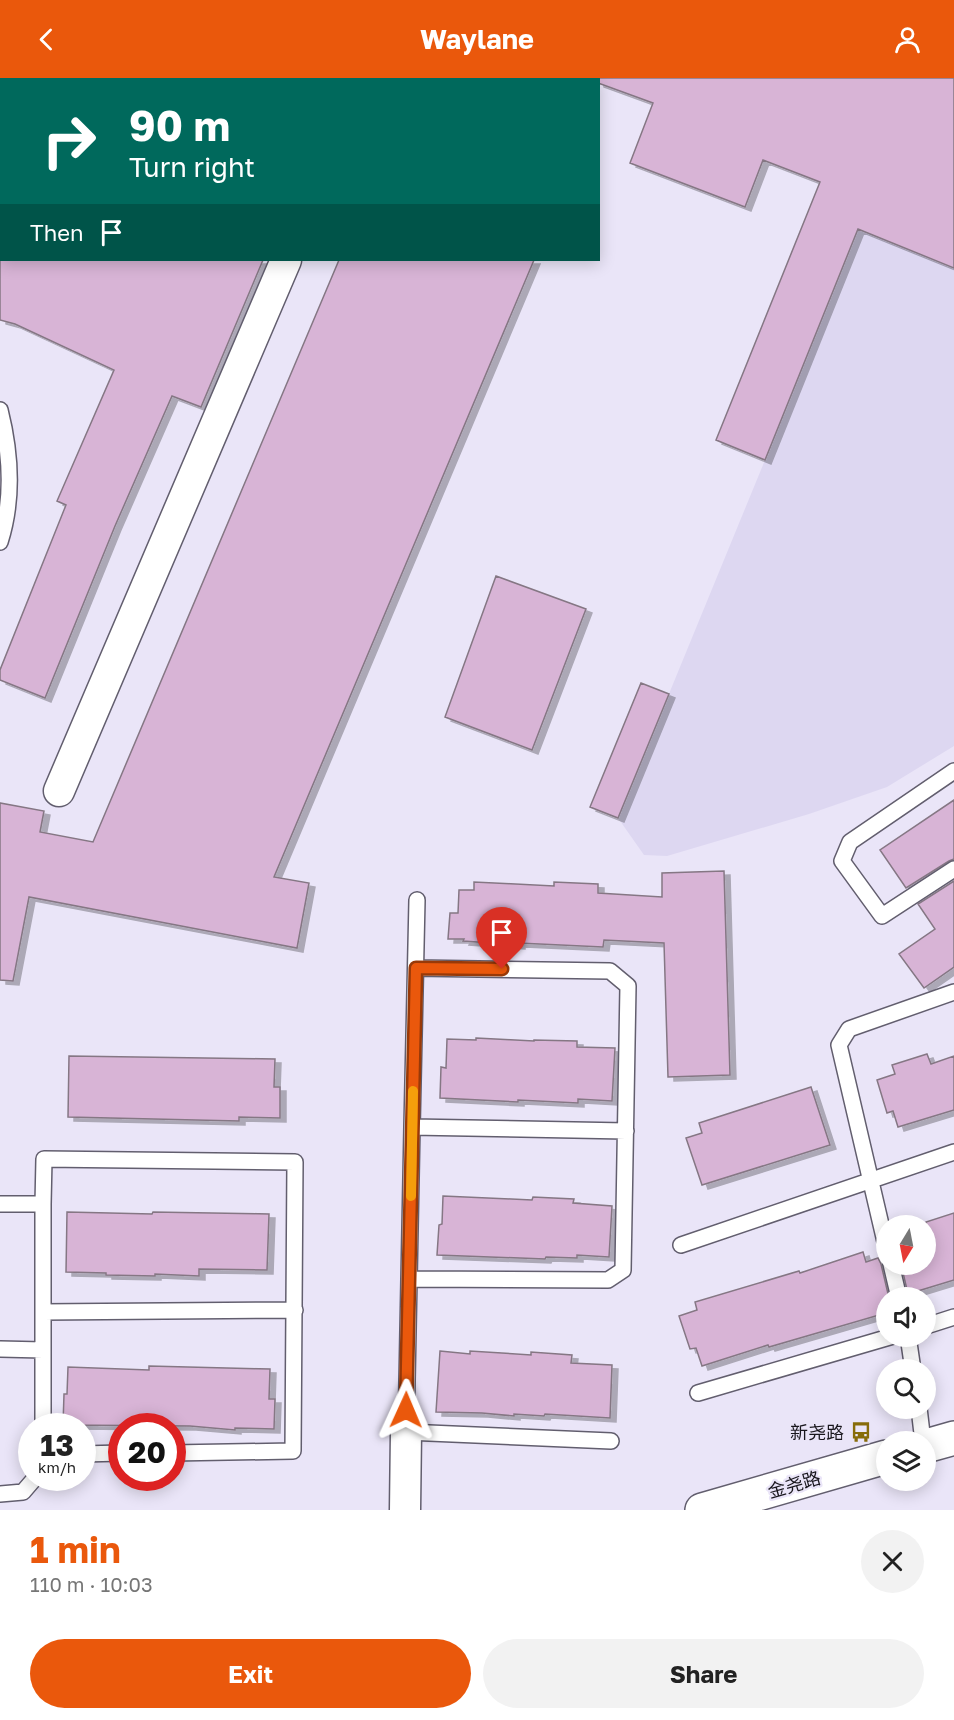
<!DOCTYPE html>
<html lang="en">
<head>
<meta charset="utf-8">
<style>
	body { margin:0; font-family:"Golos Text","Noto Sans SC",sans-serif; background:#f2f2f2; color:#222; height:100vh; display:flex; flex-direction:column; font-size:22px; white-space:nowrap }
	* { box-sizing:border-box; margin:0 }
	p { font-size:20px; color:#767676 }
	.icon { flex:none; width:33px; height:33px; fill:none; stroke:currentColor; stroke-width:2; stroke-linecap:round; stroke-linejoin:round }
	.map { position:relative; height:1432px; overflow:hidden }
	.sheet { display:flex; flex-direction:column; background:#fff; flex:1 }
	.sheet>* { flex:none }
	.top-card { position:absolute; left:0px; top:0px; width:600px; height:183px; box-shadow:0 3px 15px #0003; background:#00695c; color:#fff; overflow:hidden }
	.needle { width:39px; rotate:190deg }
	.controls { position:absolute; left:876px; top:1137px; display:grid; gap:12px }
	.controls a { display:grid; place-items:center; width:60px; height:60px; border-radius:50%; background:#fff; box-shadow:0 3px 15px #0003; font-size:30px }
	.speed { position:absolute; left:18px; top:1335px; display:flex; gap:12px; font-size:30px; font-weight:700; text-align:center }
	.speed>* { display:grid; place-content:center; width:78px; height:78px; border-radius:50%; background:#fff; box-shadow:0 3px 15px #0003; line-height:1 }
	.speed small { font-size:15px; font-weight:400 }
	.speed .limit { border:9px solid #d22; background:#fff; color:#111 }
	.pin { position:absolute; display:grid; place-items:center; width:51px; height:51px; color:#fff; margin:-62px -26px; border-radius:50% 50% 50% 0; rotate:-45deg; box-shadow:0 0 6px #0007 }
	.pin .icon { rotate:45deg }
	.me { position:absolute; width:66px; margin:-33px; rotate:1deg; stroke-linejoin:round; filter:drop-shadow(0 0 4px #0008) }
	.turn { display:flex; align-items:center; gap:21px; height:126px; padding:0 30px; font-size:27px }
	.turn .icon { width:78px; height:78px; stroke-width:2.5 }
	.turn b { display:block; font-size:42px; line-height:51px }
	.then { display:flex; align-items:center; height:57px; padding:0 30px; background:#0003; gap:12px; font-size:22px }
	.round { display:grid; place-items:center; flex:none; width:63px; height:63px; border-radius:32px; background:#f2f2f2 }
	.overview { display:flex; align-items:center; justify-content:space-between; height:102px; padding:0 30px }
	h1 { font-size:36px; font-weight:700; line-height:45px; color:#ea580c }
	.button { display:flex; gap:12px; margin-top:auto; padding:12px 30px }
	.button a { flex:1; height:69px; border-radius:36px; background:#ea580c; color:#fff; font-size:24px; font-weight:700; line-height:69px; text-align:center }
	.button a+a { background:#f2f2f2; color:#222 }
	header { display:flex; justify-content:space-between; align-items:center; height:78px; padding:0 30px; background:#ea580c; color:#fff; font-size:27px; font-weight:700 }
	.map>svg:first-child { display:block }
</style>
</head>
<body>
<header><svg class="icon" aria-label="back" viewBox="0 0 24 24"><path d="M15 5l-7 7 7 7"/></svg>Waylane<svg class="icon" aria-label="person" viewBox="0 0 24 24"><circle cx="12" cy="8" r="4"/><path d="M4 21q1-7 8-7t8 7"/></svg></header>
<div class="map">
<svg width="954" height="1432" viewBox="0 0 954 1432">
	<defs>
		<filter id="shadow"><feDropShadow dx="6" dy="4" stdDeviation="0" flood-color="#0004"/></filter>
	</defs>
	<rect width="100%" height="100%" fill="#eae5f8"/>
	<!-- built -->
	<path fill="#ddd7f1" d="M919,0H954V668L887,709L809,736L667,778L644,777L618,740L765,382Z"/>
	<!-- building -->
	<path fill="#d8b4d6" stroke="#857784" stroke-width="1.5" filter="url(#shadow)" d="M594,0H954V190L858,151L765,382L716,362L820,104L763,82L745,129L630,85L653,25L598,5V2H593Z
		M0,182H263L201,329L172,318L115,448L45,620L0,602V592L66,427L57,423L114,292L15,246L0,242Z
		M339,182H534L274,799L309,805L297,870L29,819L13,903L0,902V725L44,733L40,754L93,764Z
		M496,498L586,531L532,672L445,639Z
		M641,605L669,616L618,740L590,729Z
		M954,722V781L949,783L906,810L880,772Z
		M724,793L730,997L668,999L664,865L604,862L603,869L519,865V867L463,863L464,861H448L450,835H458L459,812H474V804L554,808V804L598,806V815L662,819V795Z
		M954,803V889L924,910L899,876L935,851L918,826Z
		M476,960L534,963V962L577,963V969L615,970L612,1023L578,1021V1025L518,1022V1024L440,1020L441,989L446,990L447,961L476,962Z
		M927,976L931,986L954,978V1032L898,1049L893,1033L887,1035L877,1002L895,996L892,987Z
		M69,978L275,981L274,1009H280V1040L239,1039V1043L68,1039Z
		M811,1009L830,1067L702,1107L686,1060L702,1055L699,1045Z
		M443,1118L532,1122L533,1119L574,1121L573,1125L612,1128L609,1179L577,1177V1180L546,1179L545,1181L437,1177L439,1147L442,1146Z
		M67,1134L152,1136L153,1134L269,1136L267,1192L199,1191V1198L155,1196V1198L106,1197V1195L66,1194Z
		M954,1135V1202L908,1216L901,1186H926V1144Z
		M863,1174L866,1184L878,1180L881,1186L889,1220H886V1235L769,1269L768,1267L702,1288L696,1270L690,1271L679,1238L697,1232L695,1224L799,1193L800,1195Z
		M440,1273L470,1276V1273L531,1277V1274L572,1277L571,1285L612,1287L610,1340L545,1336L544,1338L514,1336V1338L482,1335L436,1334Z
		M149,1288L270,1291L269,1321H275L274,1351L235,1350V1352L190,1348L63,1347L64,1316H67L68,1289L149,1292Z"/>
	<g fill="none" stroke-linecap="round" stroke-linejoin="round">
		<!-- service casing -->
		<g stroke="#625e6e" stroke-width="18">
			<path id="service" d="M129,2L130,0
				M0,89L2,90
				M0,332C11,376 14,420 0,464
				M954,693L850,764L842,783L882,838L954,791
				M417,822L412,1049L626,1053
				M412,1049L406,1354L611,1363
				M0,1126H43L44,1081L295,1084L293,1373L172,1375
				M43,1126V1348
				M681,1167L954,1074
				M886,1168L839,967L849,951L954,914
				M891,1186L899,1220
				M409,1201L608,1202L623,1192L628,908L610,893L416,890
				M43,1234L295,1232
				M926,1248L954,1239
				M908,1258L913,1292
				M0,1271L43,1272
				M698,1315L893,1258
				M919,1330L923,1364
				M82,1376L122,1375
				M0,1416L23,1414L35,1400"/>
		</g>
		<!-- minor casing -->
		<g stroke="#625e6e" stroke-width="33">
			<path id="minor" d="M363,2V0
				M59,713L286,182
				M405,1432L406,1354"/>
		</g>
		<!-- secondary casing -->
		<g stroke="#625e6e" stroke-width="36">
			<path id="secondary" d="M926,1368L954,1360
				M702,1432L886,1379"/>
		</g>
		<!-- service -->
		<use href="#service" stroke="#fff" stroke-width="15"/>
		<!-- minor -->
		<use href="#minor" stroke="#fff" stroke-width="30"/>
		<!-- secondary -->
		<use href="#secondary" stroke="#fff" stroke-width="33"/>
	</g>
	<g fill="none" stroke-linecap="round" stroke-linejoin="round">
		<!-- route casing -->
		<g stroke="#983908" stroke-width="15">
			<path id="route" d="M406,1332L416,890L502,891"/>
		</g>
		<!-- route -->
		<use href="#route" stroke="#ea580c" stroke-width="10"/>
		<!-- slow -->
		<path stroke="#f59e0b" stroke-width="10" d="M411,1118L413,1013"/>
	</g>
	<!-- icons -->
	<defs>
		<g id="bus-bare" transform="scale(1.62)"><path d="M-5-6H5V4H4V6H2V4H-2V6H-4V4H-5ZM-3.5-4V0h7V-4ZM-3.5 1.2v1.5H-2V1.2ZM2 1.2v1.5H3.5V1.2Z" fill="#876c0a" stroke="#eae5f8" stroke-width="2.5" paint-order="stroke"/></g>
	</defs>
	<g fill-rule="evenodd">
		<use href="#bus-bare" x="861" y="1354"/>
	</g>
	<g text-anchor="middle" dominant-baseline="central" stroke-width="4.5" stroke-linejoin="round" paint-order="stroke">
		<!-- poi labels -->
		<g font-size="18" fill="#19171d" stroke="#eae5f8" text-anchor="end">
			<text x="844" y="1354">新尧路</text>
		</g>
		<!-- street labels -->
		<g font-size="18" fill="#19171d" stroke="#eae5f8">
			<text transform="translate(794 1406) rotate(-16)">金尧路</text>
		</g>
	</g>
</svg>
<div class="controls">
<a><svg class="needle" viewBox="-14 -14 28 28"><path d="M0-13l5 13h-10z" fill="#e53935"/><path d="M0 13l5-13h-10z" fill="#767676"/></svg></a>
<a><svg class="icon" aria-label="sound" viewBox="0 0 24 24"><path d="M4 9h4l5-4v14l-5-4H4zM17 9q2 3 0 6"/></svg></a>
<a><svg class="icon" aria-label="search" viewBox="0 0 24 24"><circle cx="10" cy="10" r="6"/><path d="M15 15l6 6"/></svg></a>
<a><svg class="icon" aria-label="layers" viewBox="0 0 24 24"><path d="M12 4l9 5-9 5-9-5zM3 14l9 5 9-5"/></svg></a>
</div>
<div class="speed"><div>13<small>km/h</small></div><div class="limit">20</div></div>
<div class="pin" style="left:502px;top:891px;background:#d93025"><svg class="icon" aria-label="arrive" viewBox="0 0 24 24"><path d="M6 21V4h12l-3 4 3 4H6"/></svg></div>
<svg class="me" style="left:406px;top:1332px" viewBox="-20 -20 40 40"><path d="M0-17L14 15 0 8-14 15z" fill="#ea580c" stroke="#fff" stroke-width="4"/></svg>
<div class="top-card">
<div class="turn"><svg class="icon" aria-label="right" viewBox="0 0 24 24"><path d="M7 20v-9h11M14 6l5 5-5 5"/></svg><div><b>90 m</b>Turn right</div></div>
<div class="then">Then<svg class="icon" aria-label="arrive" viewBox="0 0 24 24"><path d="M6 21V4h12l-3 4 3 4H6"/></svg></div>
</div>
</div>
<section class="sheet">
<div class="overview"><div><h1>1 min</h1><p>110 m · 10:03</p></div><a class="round"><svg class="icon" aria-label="close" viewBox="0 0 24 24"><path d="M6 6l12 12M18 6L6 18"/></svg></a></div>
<div class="button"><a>Exit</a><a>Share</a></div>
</section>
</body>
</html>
